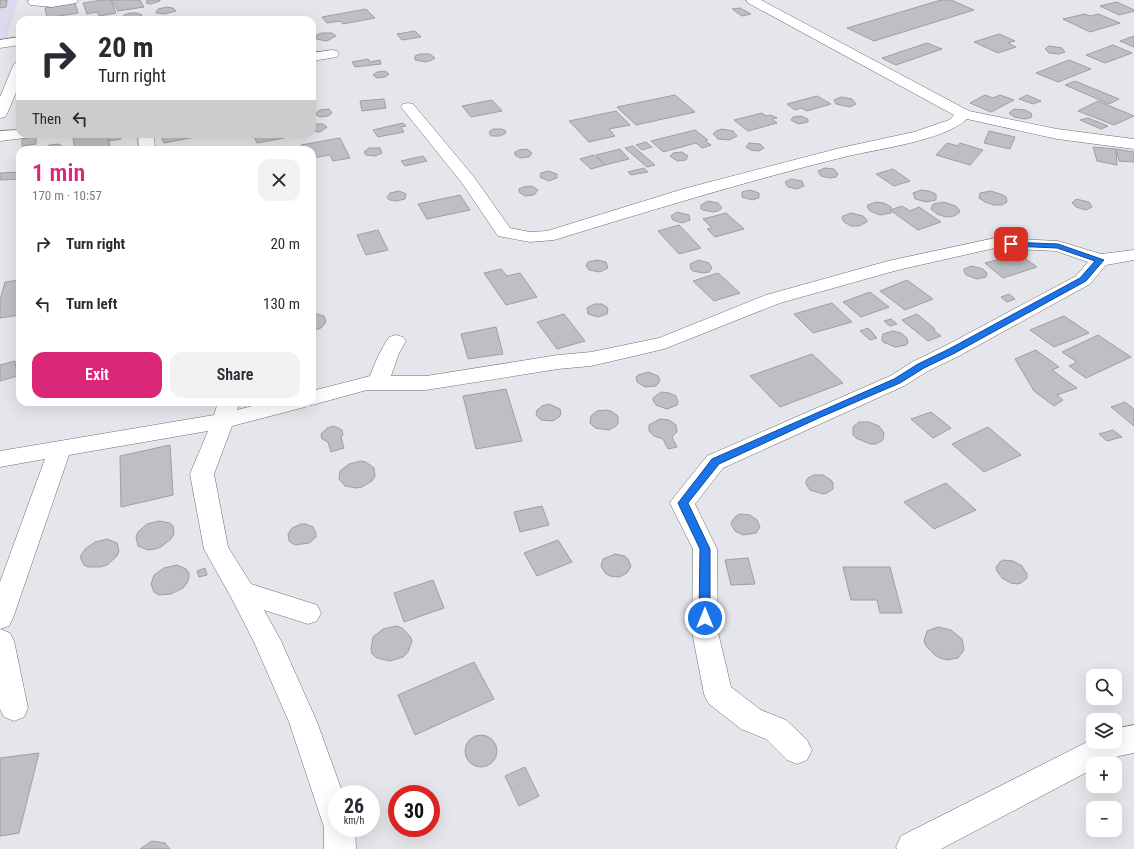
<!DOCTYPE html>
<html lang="en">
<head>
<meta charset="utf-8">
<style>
	body { margin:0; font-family:"Roboto Condensed",sans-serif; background:#f2f2f3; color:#2b2b33; height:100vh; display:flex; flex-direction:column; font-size:15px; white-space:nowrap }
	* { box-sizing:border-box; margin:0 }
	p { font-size:13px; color:#7c7c81 }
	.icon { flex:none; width:22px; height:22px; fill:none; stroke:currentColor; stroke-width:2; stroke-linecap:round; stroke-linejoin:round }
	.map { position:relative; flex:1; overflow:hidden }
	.drawer { position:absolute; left:16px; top:146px; width:300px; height:260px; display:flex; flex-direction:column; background:#fff; border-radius:12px; box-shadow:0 4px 16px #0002 }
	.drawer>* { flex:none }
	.banner { position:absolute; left:16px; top:16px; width:300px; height:122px; border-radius:12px; box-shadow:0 4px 16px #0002; background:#fff; color:#2b2b33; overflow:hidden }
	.fabs { position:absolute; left:1086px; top:669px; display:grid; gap:8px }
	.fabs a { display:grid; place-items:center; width:36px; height:36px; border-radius:8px; background:#fff; box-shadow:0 4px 16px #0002; font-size:20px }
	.speed { position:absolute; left:328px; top:785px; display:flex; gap:8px; font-size:20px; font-weight:700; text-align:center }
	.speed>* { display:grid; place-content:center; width:52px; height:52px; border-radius:50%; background:#fff; box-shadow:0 4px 16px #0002; line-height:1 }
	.speed small { font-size:10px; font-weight:400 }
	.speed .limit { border:6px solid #d22; background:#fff; color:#111 }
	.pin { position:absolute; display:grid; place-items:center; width:34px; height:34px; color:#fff; margin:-17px; border-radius:8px; box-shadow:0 2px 6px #0006 }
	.me { position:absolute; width:44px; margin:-22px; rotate:0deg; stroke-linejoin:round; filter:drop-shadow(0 0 3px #0008) }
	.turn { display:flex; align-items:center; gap:14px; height:84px; padding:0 16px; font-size:18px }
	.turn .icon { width:52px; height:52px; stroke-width:2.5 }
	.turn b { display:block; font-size:28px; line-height:34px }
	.then { display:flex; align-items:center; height:38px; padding:0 16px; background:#0003; gap:8px; font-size:15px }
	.round { display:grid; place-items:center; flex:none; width:42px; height:42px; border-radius:12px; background:#f2f2f3 }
	.overview { display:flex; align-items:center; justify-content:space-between; height:68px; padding:0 16px }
	h1 { font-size:24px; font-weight:600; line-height:30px; color:#db2777 }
	.cta { display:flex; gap:8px; margin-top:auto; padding:8px 16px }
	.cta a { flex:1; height:46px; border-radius:12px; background:#db2777; color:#fff; font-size:16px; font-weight:600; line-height:46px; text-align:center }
	.cta a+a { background:#f2f2f3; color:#2b2b33 }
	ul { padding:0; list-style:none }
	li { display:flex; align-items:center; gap:12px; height:60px; padding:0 16px }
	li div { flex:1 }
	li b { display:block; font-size:15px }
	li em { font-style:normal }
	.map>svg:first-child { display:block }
</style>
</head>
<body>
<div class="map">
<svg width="1134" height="849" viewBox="0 0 1134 849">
	<rect width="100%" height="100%" fill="#e4e6eb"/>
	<!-- education -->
	<path fill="#dcd9ef" d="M0,0H18L7,38L0,40Z"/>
	<!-- building -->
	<path fill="#bdbfc4" stroke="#9e9fa4" d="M0,0H7L6,7L0,8Z
		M102,0H111L116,13L99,16L97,12L87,14L83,3Z
		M112,0H140L144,7L118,11Z
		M147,0H160V1L151,4L146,3Z
		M941,0H951L974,10L874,41L847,28Z
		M1117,2L1134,10V11L1119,15L1100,6Z
		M75,3L78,13L47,18L45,8Z
		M167,7L173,8L176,11L165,14L156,13L158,9Z
		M740,8L751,14L742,16L732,9Z
		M366,9L375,18L343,24L340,21L327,23L322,17Z
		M130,13H137L142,15L135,20H125L122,18L124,15Z
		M1085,14L1090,16L1098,14L1120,23L1090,32L1063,19Z
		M415,31L421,37L402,40L397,34Z
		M322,33H332L336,36L327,41L316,39L317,35Z
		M999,34L1015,41L1008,43L1016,47L998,53L974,42Z
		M1134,36V47L1120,41Z
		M927,43L942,49L896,65L882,58Z
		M1113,45L1132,53L1105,63L1086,55Z
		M1049,46L1062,48L1065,52L1059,54L1049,53L1045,49Z
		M420,54H430L435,58L432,60L426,62L415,60V56Z
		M368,59L370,62L380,60L381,64L355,67L352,62Z
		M1069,60L1091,69L1058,82L1036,73Z
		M385,71L389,74L385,77L377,78L373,75L377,72Z
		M1075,81L1119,99L1109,104L1065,85Z
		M675,95L695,112L636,125L617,107Z
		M985,95L993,98L1000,95L1014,100L991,112L970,103Z
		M1027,95L1041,101L1033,104L1019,99Z
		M817,96L831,104L807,111L801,108L795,110L787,104Z
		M841,97L852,99L856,104L850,107L836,104L834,100Z
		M384,99L386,108L362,111L360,101Z
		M492,100L502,111L471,117L462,106Z
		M1098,101L1134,116L1114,125L1078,111Z
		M329,109L332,113L328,116L320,117L315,114L320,110Z
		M1014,109L1025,110L1031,113L1032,117L1025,119L1014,117L1009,113Z
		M616,111L630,125L609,129L615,136L589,142L569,121Z
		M762,113L766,116L771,115L777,118L772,119L777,123L748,131L734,120Z
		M801,116L808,119V122L798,124L791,120L793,117Z
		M1088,118L1108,126L1101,129L1080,120Z
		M403,123L406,126L401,127L404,132L378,137L373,130Z
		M315,124H323L327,127L320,132L312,131V126Z
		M493,129H501L505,130L506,133L500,136H491L489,132Z
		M722,129L733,131L737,136L729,140L718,139L713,134L716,131Z
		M695,130L708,140L705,141L711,145L702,148L696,143L663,152L651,141Z
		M989,131L1015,137L1010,149L984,143Z
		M95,134H107L110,146L86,150H75L73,138Z
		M119,134L121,139L109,141L107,135Z
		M160,134H211L164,143Z
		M253,134H283L284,138L257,143Z
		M36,135V144L22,146V138Z
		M340,138L350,158L333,161L330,155L312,158V150H303L301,145Z
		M646,142L652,147L642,150L636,145Z
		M749,143L760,144L764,148L759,151L751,150L746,147Z
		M947,143L958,146L960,143L983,150L970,165L936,155Z
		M59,144L63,147L61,150H43L49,145Z
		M633,146L655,165L647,167L625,148Z
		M1093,147L1116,149L1117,165L1097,161Z
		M369,148H380L382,153L375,156L366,155L364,152Z
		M527,149L532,153L529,157L520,158L515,155V152L519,150Z
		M620,149L629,159L605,165L596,155Z
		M1116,149L1134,152V162L1119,161Z
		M682,152L688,156L686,160L677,161L670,156L673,153Z
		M594,155L605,165L591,169L580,159Z
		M423,156L427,161L405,166L401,161Z
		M644,168L648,172L631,175L628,172Z
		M825,168L834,169L838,174L836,177L830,178L821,176L818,171Z
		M893,169L910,181L894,186L876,174Z
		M549,171L557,174V178L549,181L540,177L541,173Z
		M20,172V179L0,180V173Z
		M791,179L802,181L804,186L797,189L788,187L785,182Z
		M532,186L538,190L534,195L525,196L519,192V189L523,187Z
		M750,190L759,193V198L752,200L742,197V192Z
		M921,190L929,191L936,194V200L926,202L915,199L913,193Z
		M399,191L406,194L405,199L396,201L390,200L387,198L390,193Z
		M991,191L1003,195L1006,197L1007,202L1002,205H994L985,202L979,198L980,193Z
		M460,195L470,210L427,219L418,204Z
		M1076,199L1089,202L1092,207L1086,210L1076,207L1072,203Z
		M708,201L718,203L722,208L718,211L713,212L703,210L701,209V205Z
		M876,202L884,203L891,207V213L880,215L870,211L867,207L868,205Z
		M944,202L956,206L960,211L959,213L954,216L946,217L937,214L931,209L933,204Z
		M902,206L910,211L919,207L941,222L918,230L890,210Z
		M677,212L689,215L690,220L682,223L673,220L671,216Z
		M726,213L744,229L715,237L707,229L712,228L703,219Z
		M851,213L863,216L867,220V222L859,226H851L844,222L842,218L843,216Z
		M679,225L701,248L679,254L658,231Z
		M378,230L388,250L366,255L357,235Z
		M1019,254L1037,267L1003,278L985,263Z
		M597,260L606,262L608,268L600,272L589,270L586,266L588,262Z
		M699,260L709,263L712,268L709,272L703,273L693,271L691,269L690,264Z
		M972,266L983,269L987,273L986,277L977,279L966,275L964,271V269Z
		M501,269L507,276L520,273L537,297L506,305L484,273Z
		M718,273L740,293L714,301L693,281Z
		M20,280V315L0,318V300L5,282Z
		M907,280L933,299L905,310L880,291Z
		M870,292L889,307L861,317L843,302Z
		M1009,294L1015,299L1007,302L1001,297Z
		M832,303L852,322L813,333L794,314Z
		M594,304H602L607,307L608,309L607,314L598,317L588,314L587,308Z
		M312,313L324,316L326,322L321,328L312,331Z
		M564,314L585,341L557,349L537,322Z
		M917,314L935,329L933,330L941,336L928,341L902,320Z
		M1064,316L1089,333L1054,347L1030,330Z
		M891,319L897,324L890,326L884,321Z
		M496,327L503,354L468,359L461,334Z
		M868,328L874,334H873L877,338L870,340L860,331Z
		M893,331L901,333L907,338L908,343L906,345L895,347L883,342L882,339L883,334Z
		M1098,335L1131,357L1086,378L1069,366L1077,362L1062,352Z
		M1036,350L1059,367L1052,370L1077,388L1057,395L1063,400L1054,406L1034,391L1015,359Z
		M812,354L843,383L780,407L750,376Z
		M15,361L17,376L0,381V365Z
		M648,372L658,376L660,381L656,386L645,387L637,382L636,377L638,375Z
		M506,389L522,441L476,449L463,396Z
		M661,392L669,393L676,396L678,402L677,405L667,409L656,405L653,400V398Z
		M1125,402L1134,409V426L1111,407Z
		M549,404L560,409L561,414L559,417L553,421L541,420L536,415L537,410L542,406Z
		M606,410L611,411L618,416V423L616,426L609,430L595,428L590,423L591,416L597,411Z
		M931,412L951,428L933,438L911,419Z
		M660,419L669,420L676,425L677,432L672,437L677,447L668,449L663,439L654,436L649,431V425Z
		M859,422H869L879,426L884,433L883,440L876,444H870L856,438L853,435V427Z
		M334,426L342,430L343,435L341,437L344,448L331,452L328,442L322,439L321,434L327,428Z
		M988,427L1021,455L984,472L952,444Z
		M1113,430L1122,437L1107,441L1099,434Z
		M170,445L173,495L121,507L120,456Z
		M361,461L366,462L374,468L375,476L372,481L362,487L356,488L345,486L339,479L340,471L349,464Z
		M814,475H823L831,480L833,483V489L827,493L823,494L810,490L806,484V481L808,478Z
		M946,483L976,510L934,529L904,502Z
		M542,506L549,525L520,532L514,512Z
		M740,514L750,515L757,520L760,527L756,533L743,535L735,531L731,524L732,521L736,516Z
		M159,521L170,523L173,526L174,534L171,539L161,547L155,549L148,550L138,546L136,537L138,532L147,524Z
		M301,524H306L313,527L316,533V537L309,543L295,545L289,541L288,534L292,528Z
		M107,539L117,543L119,551L117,556L107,565L100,567H88L84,565L80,557L85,549L95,542Z
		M558,540L572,562L537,576L524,553Z
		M615,554L625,556L628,559L631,566L627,573L619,577L610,576L605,573L601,566L603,559Z
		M748,558L755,584L731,585L725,560Z
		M1003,560L1013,561L1022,566L1027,574V578L1021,583L1017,584L1011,583L1002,578L997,571L996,567L1000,562Z
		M177,565L186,569L189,573V578L187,583L183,588L171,594L159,595L154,592L151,584L154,575L164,568Z
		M843,567H890L902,613H880L877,600H851Z
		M205,568L207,575L199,577L197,571Z
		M433,580L444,608L404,622L394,593Z
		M396,626L402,628L410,636L412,641L408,652L403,657L390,661L377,658L372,654L371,649L373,637L383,629Z
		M938,627L951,630L962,639L964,650L958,658L947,660L940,658L935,655L926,646L924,641L927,631Z
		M474,662L494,699L415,735L398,695Z
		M465 751a16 16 0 1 1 32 0a16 16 0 1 1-32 0Z
		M39,753L19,833L0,836V758Z
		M525,767L539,796L519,806L505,776Z
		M152,841L165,843L170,849H140Z"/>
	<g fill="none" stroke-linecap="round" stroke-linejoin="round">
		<!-- minor casing -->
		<g stroke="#6c6d72" stroke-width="1">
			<path id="minor" d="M29,0H78L76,3L52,7L30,5L28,2Z
				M746,0H761L969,111L1057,129L1134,139V149L1057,139L967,119C942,142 874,149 840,158C744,182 649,211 554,240L530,242L498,236L462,183L401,107L403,104L408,103L413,104L474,177L510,228L530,232L547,231L683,189L840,148L914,132L949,120L954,115L748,3Z
				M20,37V45L0,48V40Z
				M332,50L337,51L339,54L337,57L312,61V53Z
				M20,62V83L7,114L5,117L0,118V97L13,66L15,63Z
				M20,130V134H36L33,137L0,141V131Z
				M138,134H154L155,150H139Z
				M995,238L1058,241L1101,254L1134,250V260L1106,265L1090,284L959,356L928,371L904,386L723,468L695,504L717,549L718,632L731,687L761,710L786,720L807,740L812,750L807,760L797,764L787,760L766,739L741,729L708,703L704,694L692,632L693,549L670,503L674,497L707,456L890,376L914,361L945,346L1076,276L1088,262L1056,251L995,248L898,270L780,303L664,349L591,366L558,369L426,390H367L312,405L307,404L305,407L232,426L214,474L228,547L251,584L317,605L321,613L317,621L308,624L264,610L281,641L317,722L343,794H337V828H355L356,849H324V827L289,722L254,642L232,599L204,549L190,474L208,431L69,455L13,618L9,626L0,629V582L45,459L0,467V451L214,415L218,402H240L237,410L268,402H312V391L370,376C375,362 381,349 389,337L396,335L403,337L406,341L399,353L391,376H426L558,355L591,352L659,338L766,295L888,261Z
				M0,629L10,633L14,641L28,708L24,717L14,721L4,717L0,709Z
				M1134,725V753L1119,756L1103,764H1093V769L941,849H897L896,847L901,836L1093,739V742H1115V729Z"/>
		</g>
		<!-- minor -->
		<use href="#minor" fill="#fff" fill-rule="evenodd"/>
	</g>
	<!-- route -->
	<path fill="#1a73e8" stroke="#114b97" d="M1008,242L1058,244L1104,260L1086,281L955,353L924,368L900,383L821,417L719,464L688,503L710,549V618L709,621L705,622L701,621L699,618L700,549L678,503L712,459L894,379L918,364L949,349L1080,278L1095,261L1057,248L1011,246L1008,245Z"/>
</svg>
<div class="fabs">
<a><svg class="icon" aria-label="search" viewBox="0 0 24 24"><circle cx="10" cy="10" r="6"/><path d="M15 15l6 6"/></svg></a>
<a><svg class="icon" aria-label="layers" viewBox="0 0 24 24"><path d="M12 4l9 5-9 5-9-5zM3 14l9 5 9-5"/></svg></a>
<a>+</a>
<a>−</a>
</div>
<div class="speed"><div>26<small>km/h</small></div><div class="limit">30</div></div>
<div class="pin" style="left:1011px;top:244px;background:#d93025"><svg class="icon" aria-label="arrive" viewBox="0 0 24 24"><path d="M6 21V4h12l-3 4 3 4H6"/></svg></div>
<svg class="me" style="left:705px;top:618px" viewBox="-20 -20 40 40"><circle r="17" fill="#1a73e8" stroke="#fff" stroke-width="3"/><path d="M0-11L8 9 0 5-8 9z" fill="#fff"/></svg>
<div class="banner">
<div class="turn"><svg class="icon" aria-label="right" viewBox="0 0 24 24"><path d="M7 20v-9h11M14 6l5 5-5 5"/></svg><div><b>20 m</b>Turn right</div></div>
<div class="then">Then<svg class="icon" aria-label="left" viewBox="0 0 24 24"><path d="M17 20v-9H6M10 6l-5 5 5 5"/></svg></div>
</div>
<section class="drawer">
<div class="overview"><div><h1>1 min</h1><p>170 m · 10:57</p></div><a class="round"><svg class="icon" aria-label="close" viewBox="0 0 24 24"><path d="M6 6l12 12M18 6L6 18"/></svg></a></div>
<ul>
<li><svg class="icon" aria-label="right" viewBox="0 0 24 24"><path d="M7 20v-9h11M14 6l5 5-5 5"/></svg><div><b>Turn right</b></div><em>20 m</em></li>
<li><svg class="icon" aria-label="left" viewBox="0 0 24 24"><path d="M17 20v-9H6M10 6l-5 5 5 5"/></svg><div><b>Turn left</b></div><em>130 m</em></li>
</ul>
<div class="cta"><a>Exit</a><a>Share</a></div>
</section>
</div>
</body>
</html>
